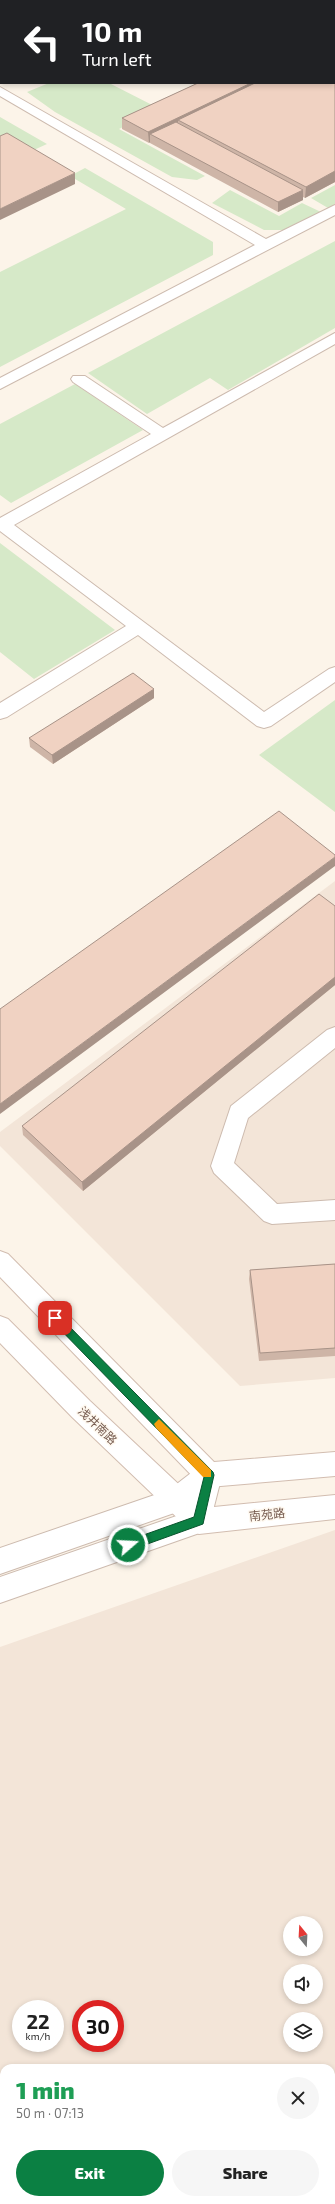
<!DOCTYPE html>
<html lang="en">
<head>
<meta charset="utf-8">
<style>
	body { margin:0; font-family:"Exo 2","Noto Sans SC",sans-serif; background:#f6f6f6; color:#222; height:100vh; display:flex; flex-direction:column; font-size:15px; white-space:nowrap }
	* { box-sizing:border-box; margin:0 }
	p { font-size:13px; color:#767676 }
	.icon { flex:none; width:22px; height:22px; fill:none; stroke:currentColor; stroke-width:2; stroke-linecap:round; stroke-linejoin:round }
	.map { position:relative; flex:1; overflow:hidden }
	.panel { position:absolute; left:0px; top:2064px; width:335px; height:140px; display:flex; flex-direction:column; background:#fff; border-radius:12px 12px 0 0; box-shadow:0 2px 6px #0003 }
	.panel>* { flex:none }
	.hud { position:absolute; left:0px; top:0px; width:335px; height:84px; box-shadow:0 2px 6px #0003; background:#202124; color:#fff; overflow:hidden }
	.needle { width:26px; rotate:342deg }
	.tools { position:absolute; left:283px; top:1916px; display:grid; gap:8px }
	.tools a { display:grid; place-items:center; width:40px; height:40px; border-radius:50%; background:#fff; box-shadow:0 2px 6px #0003; font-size:20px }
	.speed { position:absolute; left:12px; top:2000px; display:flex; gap:8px; font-size:20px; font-weight:700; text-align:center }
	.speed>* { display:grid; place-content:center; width:52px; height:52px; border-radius:50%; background:#fff; box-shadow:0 2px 6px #0003; line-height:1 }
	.speed small { font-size:10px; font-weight:400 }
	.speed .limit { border:6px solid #d22; background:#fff; color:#111 }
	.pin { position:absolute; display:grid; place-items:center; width:34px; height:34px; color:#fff; margin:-17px; border-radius:8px; box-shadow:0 2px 6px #0006 }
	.me { position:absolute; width:44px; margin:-22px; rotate:71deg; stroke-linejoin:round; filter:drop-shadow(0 0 3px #0008) }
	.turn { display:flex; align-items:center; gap:14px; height:84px; padding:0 16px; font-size:18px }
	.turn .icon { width:52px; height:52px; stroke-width:2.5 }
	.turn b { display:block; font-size:28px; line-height:34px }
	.round { display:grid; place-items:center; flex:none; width:42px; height:42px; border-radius:21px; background:#f6f6f6 }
	.overview { display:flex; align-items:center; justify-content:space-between; height:68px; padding:0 16px }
	h1 { font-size:24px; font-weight:800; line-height:30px; color:#1e9e55 }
	.button { display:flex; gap:8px; margin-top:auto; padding:8px 16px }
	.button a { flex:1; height:46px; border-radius:24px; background:#0b8043; color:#fff; font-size:16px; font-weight:800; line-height:46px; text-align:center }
	.button a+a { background:#f6f6f6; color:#222 }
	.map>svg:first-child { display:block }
</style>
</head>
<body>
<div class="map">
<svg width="335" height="2204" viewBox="0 0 335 2204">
	<rect width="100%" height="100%" fill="#fcf4e9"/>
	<!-- residential -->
	<path fill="#f3e5d8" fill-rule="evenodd" d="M335,881V1378L240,1386L0,1146V1132Z
		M335,1530V2204H0V1647ZM290,1923H316V1949H290ZM290,1971H316V1997H290ZM21,2009H55V2043H21ZM81,2009H115V2043H81ZM290,2019H316V2045H290ZM4,2068H331V2200H4Z"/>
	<!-- green -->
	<path fill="#d6e9c8" d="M0,0H177L1,1L0,77Z
		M49,83H109L160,109L119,129L205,176L197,180L172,177L55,112L27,92Z
		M0,117L47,144L25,154L0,147Z
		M85,168L213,242V255L0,367V272L126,209L70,176Z
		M335,185V204L328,208L311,198Z
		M230,190L279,216L302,203L321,212L286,230H264L212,203Z
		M335,241V328L228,390L210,378L147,414L88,373Z
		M75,384L143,430L11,503L0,495V424Z
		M0,543L115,630L34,679L0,652Z
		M335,700V812L259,755Z"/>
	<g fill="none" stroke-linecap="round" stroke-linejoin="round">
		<!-- lane casing -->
		<g stroke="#cdbbaf" stroke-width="2">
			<path id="lane" d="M0,87L266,239L335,205V215L0,389V378L255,245L0,96Z
				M335,333V344L14,525L264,712L329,669L335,667V682L271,726L264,728L257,726L138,635L7,717L0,719V703L126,626L0,531V518L151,434L73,382L71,379L73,376H85L163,428Z
				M335,1027V1048L248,1118L234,1163L277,1204L335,1200V1220L272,1224L264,1221L214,1173L211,1166L231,1106L327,1030Z"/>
		</g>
		<!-- street casing -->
		<g stroke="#cdbbaf" stroke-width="2">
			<path id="street" d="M209,1463L218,1466L222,1475L208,1530L0,1603V1577L188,1512L189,1506L177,1512L0,1574V1548L169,1490L200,1466Z"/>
		</g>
		<!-- secondary casing -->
		<g stroke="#d2bdb0" stroke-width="2">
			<path id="secondary" d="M0,1251L8,1254L214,1462L335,1452V1476L209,1487L200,1484L0,1277Z
				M0,1316L8,1319L90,1401L204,1508L335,1495V1519L199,1534L190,1530L72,1417L0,1343Z"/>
		</g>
		<!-- lane -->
		<use href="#lane" fill="#fff" fill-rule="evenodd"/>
		<!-- street -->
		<use href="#street" fill="#fff" fill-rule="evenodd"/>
		<!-- secondary -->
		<use href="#secondary" fill="#fff" fill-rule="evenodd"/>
	</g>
	<!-- wall -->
	<path fill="#ceb5a7" d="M292,0H335V182L305,198L303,197V200L278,212L150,143V142L149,143L122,129V118L198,83H334V1H290Z
		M154,689V698L53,764L30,747L29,738Z
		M335,906V985L83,1191L23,1135L22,1126Z
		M335,1264V1356L259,1361L249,1279L250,1270Z"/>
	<!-- shaded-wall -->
	<path fill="#a89388" d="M251,83H272L178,120V129L150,134V142L149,143L148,132Z
		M335,171V182L305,198L306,187Z
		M75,173V184L0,220V209Z
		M303,190V200L278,212V202Z
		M154,689V698L53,764L52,755Z
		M335,857V866L0,1114V1104Z
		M335,977V985L83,1191L82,1182Z"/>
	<!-- building -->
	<path fill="#f0d2c2" stroke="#a89388" d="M292,0H335V42L334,43V1H290Z
		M335,45V171L306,187L178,120L255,83H334V46Z
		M198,83H251L148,132L122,118Z
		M176,122L303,190L278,202L150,134Z
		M7,133L75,173L0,209V136Z
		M133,673L154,689L52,755L29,738Z
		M279,811L335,855V857L0,1104V1009Z
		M319,894L335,906V977L82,1182L22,1126Z
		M335,1264V1348L260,1353L250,1270Z"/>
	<!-- route -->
	<path fill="#0b8043" stroke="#07532c" d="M55,1313L58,1315L213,1472L214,1475L203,1524L128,1551L124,1549L122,1545L124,1542L194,1517L204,1477L52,1321V1315Z"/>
	<!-- slow -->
	<path fill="#f59e0b" d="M159,1419L211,1470V1477H203L156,1428L154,1424Z"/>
	<g text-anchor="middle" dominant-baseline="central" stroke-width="3" stroke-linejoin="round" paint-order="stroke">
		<!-- street labels -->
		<g font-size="12" fill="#755a4e" stroke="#fef8ef">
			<text transform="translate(98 1425) rotate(44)">浅井南路</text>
			<text transform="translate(267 1514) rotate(-6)">南苑路</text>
		</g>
	</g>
</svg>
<div class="tools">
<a><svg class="needle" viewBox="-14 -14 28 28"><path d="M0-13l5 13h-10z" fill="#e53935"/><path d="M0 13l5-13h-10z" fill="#767676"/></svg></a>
<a><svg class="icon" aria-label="sound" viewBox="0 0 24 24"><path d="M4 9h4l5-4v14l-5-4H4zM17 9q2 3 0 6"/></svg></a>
<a><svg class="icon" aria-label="layers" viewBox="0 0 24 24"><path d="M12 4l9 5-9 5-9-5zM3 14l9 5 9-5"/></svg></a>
</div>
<div class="speed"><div>22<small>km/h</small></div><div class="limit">30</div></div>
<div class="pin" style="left:55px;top:1318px;background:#d93025"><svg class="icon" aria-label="arrive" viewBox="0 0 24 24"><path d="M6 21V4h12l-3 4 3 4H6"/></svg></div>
<svg class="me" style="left:128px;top:1545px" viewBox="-20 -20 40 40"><circle r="17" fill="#0b8043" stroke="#fff" stroke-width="3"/><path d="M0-11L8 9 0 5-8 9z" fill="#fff"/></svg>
<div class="hud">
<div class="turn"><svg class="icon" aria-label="left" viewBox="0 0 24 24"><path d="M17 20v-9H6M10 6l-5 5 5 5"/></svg><div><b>10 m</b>Turn left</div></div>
</div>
<section class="panel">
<div class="overview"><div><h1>1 min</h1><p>50 m · 07:13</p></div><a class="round"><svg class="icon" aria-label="close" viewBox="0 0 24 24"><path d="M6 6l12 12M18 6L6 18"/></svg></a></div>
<div class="button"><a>Exit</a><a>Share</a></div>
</section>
</div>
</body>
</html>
